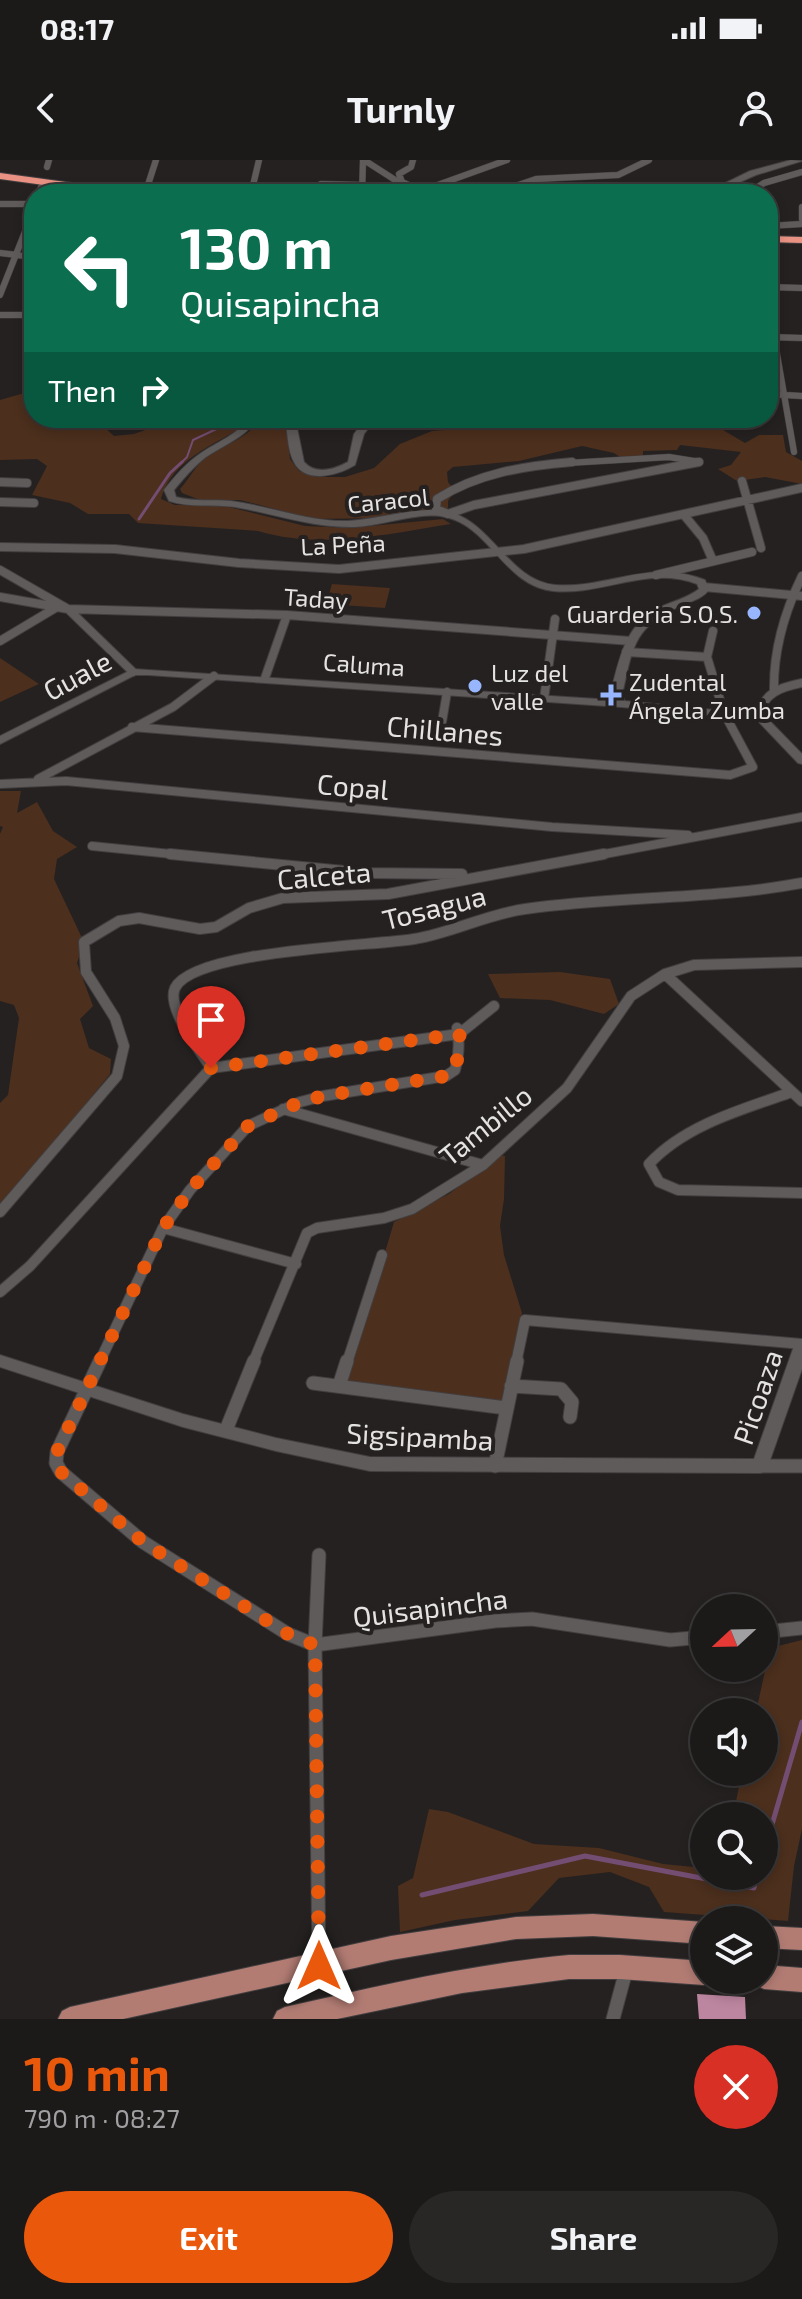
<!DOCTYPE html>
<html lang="en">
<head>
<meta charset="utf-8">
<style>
	body { margin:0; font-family:"Exo 2",sans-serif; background:#292626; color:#f1f3f6; height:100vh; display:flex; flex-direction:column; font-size:30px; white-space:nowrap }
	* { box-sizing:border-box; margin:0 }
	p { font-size:26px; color:#a0a0a2 }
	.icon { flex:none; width:44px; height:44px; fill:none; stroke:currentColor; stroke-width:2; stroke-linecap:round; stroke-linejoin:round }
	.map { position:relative; height:1859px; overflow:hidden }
	.panel { display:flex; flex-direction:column; background:#1c1919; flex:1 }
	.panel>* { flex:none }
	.banner { position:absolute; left:24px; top:24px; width:754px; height:244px; border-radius:32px; box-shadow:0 4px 12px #0003,0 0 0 2px #3a3838; background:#0b6e4f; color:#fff; overflow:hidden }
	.needle { width:52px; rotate:248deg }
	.fabs { position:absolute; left:690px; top:1434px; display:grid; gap:16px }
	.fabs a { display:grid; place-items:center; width:88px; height:88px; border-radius:50%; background:#1c1919; box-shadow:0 4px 12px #0003,0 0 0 2px #3a3838; font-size:40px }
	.pin { position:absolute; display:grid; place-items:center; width:68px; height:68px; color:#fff; margin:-82px -34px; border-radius:50% 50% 50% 0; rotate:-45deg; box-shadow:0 0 8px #0007 }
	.pin .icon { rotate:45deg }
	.me { position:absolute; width:88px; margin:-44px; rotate:0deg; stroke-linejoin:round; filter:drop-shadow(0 0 6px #0008) }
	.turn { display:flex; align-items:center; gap:28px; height:168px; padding:0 24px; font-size:36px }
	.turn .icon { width:104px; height:104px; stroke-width:2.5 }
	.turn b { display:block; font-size:56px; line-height:68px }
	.then { display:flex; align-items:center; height:76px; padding:0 24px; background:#0003; gap:16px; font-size:30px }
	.round { display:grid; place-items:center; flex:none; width:84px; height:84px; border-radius:42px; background:#292626 }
	.head { display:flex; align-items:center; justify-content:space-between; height:136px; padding:0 24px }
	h1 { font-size:48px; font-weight:700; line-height:60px; color:#ea580c }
	.cta { display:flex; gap:16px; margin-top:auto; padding:16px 24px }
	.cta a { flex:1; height:92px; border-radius:48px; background:#ea580c; color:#fff; font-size:32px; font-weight:700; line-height:92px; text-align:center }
	.cta a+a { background:#292626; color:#f1f3f6 }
	.status { display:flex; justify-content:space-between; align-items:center; height:56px; padding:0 40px; background:#1c1919; direction:ltr }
	.status svg { height:22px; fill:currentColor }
	header { display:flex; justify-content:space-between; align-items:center; height:104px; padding:0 24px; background:#1c1919; font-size:36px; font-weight:700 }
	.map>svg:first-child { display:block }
</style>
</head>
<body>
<div class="status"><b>08:17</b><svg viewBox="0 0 49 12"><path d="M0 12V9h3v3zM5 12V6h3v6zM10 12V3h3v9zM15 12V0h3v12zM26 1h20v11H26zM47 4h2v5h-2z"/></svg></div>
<header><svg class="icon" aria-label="back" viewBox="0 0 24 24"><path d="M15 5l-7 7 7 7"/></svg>Turnly<svg class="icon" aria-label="person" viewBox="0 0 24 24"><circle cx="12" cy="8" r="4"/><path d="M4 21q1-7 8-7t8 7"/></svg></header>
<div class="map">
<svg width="802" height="1859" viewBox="0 0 802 1859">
	<rect width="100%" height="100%" fill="#252121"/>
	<!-- green -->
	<path fill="#4c2f1d" d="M21,234L34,235V258H94L114,276L134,274L179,258H247L244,266C214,285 171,300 161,339L175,345H221L305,366L350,368L443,359L451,364C387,374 321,390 258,371L138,363L129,354H88L70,343L32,335L47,306L37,299L0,300V240Z
		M261,258H285L290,299L299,311L317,317H345L374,308L400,284L432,271L521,264L525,260L627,259L723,270L745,283L759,275H783L786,292L802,301V324L765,317L737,321L718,309L731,305L741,292L680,285L677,290L643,291V297H620L614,293L582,286L519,301L453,307L447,312L448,322L455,331L448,341V349L383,358L314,359L240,340H200L182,333L180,329C187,321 193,311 200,303C220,285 247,281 261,258Z
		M332,424L390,428L385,448L326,444Z
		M0,498L39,524L0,542Z
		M0,631H21L17,653L37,642L53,671L77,687L57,699L54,719L84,782L77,803L93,846L80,859L89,888L111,899L110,914L0,1049V943L8,935L19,858L14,845L0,841V674L3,667L0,666Z
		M560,812L610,819L619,844L604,854L550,840L500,838L488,814Z
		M500,995L505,996L504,1039L500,1066L504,1095L522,1153L503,1245L346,1223L394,1062L449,1034Z
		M802,1480V1669L794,1706L788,1761L664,1752L649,1727L610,1712L559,1718L528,1751L455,1760L400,1772L398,1726L413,1718L429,1649L448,1652L534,1684L599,1688L663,1704L704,1708V1716H764V1656H733L742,1612H764V1552H756L770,1488Z"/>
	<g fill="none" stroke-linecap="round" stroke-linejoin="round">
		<!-- stream-far2 -->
		<path stroke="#744d73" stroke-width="2" d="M180,304L187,297L193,280L240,258"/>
		<!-- stream-far1 -->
		<path stroke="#744d73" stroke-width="3" d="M139,359L170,313L182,302"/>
		<!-- stream -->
		<path stroke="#744d73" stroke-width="5" d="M764,1692L802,1562
			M422,1735L585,1696L754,1728L757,1716"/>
	</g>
	<!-- building -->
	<path fill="#bd86a0" d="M697,1834L745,1837L746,1859H699Z"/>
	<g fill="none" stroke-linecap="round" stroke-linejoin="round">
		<!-- street-far3 casing -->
		<g stroke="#423e3f" stroke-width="7">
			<path id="street-far3" d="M364,0L406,27
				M47,7L49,0
				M402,22L421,31L507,0
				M398,23L402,22L399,14L411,7L413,0
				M321,24L363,25
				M39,34L41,27
				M145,34L156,0
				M251,34L259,0
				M362,34L363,0
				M492,34L536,19L618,15L649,0
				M747,34L764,23L802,12
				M0,44H34
				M802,47V59
				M768,66L802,64
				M0,93L34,97
				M770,93L774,177L794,292
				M768,127L802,128
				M0,135L34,49
				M0,155H34
				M770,177L802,178
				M768,234L802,236
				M551,304L669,297L700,302L691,304"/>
		</g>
		<!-- street-far2 casing -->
		<g stroke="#423e3f" stroke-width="10">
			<path id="street-far2" d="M572,302C524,306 478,313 437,339L436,349L448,354L474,345L699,302
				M742,321L761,388
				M0,322L27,323
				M0,342L34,343
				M684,355L703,378L713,401
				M0,387L115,389L239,403L339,409L524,389L802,328
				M0,410L68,449L133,512
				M656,415L752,392
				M704,427L802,436
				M0,437L68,449L287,455L631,481
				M0,481L57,447
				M626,492L707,497
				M265,518L287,455
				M774,532C773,490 784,453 802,416
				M544,539L555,459
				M760,557C761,533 782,527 802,523
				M132,567L730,615L753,607L724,553L707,497L713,471
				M440,574L447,532
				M38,619L173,547L214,516
				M0,624L66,621L552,667L688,675
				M92,686L191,696
				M594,696L802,657"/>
		</g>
		<!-- street-far1 casing -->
		<g stroke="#423e3f" stroke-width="12">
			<path id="street-far1" d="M170,694L365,713L462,714
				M665,814L802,941
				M211,908C200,890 166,848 175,828C194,790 371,786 414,779C452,773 487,754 525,749C617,736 711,740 802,723
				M792,932C743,949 685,965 649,1004L659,1022L678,1030L802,1033
				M283,949L483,1005
				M0,1052L117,916L124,886L115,858L86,812L84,782L119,761L139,758L200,769L216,767L249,748L283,738L388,734L604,694
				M163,1068L296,1104
				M0,1132L30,1106L211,908L459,874L494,846
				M99,1203L163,1068L190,1030L248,966L300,942L323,936L446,916L455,910C459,896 460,883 457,868
				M253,1203L307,1073L317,1068L384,1058L412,1049L483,1005L567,928L631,836L665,814L694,805L802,802
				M347,1203L382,1095
				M516,1203L525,1160L802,1184"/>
		</g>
		<!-- street casing -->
		<g stroke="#423e3f" stroke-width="15">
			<path id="street" d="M100,1201L57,1292L56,1303L61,1312L143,1382L288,1474L315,1485L495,1461L532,1459L670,1480L704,1477
				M313,1223L506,1248
				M339,1226L347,1201
				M511,1226L561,1229L572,1242L570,1257
				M226,1270L254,1201
				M495,1306L517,1201
				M760,1306H802
				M319,1395L315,1485L319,1805
				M764,1472L802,1468
				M613,1859L627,1807"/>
		</g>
		<!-- secondary casing -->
		<g stroke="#423e3f" stroke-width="2">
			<path id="secondary" d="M791,0L802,1L756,15L713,34H703L750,11Z
				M248,258H258C246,277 224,285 206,297C193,307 184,318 174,330L176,337C194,342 213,339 231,341C269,346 306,361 344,361C375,361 426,343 453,353C493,366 511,421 555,425C609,429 648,398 705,420L709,430C701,440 688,442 676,448C632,468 632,492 622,535L625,541L764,555L802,594V604L798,603L757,560L621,547L148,515H135L0,584V576L133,509L613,540L610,535C619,501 624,466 658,448C671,442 687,438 699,429L697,424C648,405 602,436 553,431C504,426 490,366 445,357C419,351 382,366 355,367C313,368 275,354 235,347C213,344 190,348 169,341L164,330C175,316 186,303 201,293C217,282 239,274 248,258Z
				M285,258H295L304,302C316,315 333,310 348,302L354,274L366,258H376L364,274L355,305C339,315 307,324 295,304C287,291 288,272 285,258Z
				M802,1180V1209L768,1306L766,1311L760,1313L370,1311L276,1291L183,1267L0,1207V1195L183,1254L276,1278L370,1297L754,1299L794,1186L796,1182Z"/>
		</g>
		<!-- primary casing -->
		<g stroke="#423e3f" stroke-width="2">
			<path id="primary" d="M593,1754L704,1762V1784L593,1776L516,1779L391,1800L123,1859H58L62,1851L70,1847L391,1776L516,1757Z
				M764,1766L802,1768V1790L764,1788Z
				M569,1795H620L704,1801V1820H713L704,1825L620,1819H569L462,1833L337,1859H273L277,1851L285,1847C379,1826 473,1804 569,1795Z
				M764,1805L802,1808V1832L764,1829L756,1825L754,1820H764Z"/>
		</g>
		<!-- highway casing -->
		<g stroke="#423e3f" stroke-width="2">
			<path id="highway" d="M0,13L131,31L136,34H110L0,19Z
				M768,76L802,77V83L768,82Z"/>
		</g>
		<!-- street-far3 -->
		<use href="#street-far3" stroke="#5f5b5b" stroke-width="6"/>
		<!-- street-far2 -->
		<use href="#street-far2" stroke="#5f5b5b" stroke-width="8"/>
		<!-- street-far1 -->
		<use href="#street-far1" stroke="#5f5b5b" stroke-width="10"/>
		<!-- street -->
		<use href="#street" stroke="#5f5b5b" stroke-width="13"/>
		<!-- secondary -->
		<use href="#secondary" fill="#5f5b5b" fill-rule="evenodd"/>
		<!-- primary -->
		<use href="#primary" fill="#b27c73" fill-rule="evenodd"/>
		<!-- highway -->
		<use href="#highway" fill="#e99283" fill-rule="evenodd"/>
	</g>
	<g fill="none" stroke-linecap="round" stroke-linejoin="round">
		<!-- route -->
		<path stroke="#ea580c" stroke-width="14" stroke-dasharray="0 25.2" d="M211,908L459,874L461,880L455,910L446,916L323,936L300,942L248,966L190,1030L163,1068L57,1292L56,1303L61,1312L143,1382L288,1474L315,1485L319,1806"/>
	</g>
	<!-- markers -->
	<g fill="#97b6fd" stroke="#252121" stroke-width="3">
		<circle cx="754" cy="453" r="8"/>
		<circle cx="475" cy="526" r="8"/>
		<path d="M607 523h8v8h8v8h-8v8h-8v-8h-8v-8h8z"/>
	</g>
	<g text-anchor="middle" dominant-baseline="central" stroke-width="8" stroke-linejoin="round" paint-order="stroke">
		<!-- far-street labels -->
		<g font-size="24" fill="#e5e2e2" stroke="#252121">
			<text transform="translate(388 340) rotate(-6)">Caracol</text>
			<text transform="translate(343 384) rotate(-3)">La Peña</text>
			<text transform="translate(316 438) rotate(4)">Taday</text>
			<text transform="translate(364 504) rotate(4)">Caluma</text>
		</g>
		<!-- far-poi labels -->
		<g font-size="24" fill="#e5e2e2" stroke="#252121" text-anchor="start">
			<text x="738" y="453" text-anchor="end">Guarderia S.O.S.</text>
			<text x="491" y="512">Luz del<tspan x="491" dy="28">valle</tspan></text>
			<text x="629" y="521">Zudental<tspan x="629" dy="28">Ángela Zumba</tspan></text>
		</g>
		<!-- street labels -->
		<g font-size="28" fill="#e5e2e2" stroke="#252121">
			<text transform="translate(77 515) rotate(-28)">Guale</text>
			<text transform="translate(445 570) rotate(5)">Chillanes</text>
			<text transform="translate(353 626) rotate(5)">Copal</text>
			<text transform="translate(324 715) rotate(-5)">Calceta</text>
			<text transform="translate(434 747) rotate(-14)">Tosagua</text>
			<text transform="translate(485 965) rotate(-39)">Tambillo</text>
			<text transform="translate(757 1237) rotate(-71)">Picoaza</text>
			<text transform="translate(420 1276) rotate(3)">Sigsipamba</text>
			<text transform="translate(430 1447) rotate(-7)">Quisapincha</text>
		</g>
	</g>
</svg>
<div class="fabs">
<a><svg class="needle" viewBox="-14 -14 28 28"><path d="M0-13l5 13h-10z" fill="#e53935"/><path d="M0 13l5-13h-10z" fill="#a0a0a2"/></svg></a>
<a><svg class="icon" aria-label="sound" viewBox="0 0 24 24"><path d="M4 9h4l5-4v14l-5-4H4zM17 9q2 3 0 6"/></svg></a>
<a><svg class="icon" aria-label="search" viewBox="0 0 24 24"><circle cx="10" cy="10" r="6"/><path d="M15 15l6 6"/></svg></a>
<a><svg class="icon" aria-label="layers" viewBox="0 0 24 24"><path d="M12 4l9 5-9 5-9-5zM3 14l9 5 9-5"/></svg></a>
</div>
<div class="pin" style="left:211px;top:908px;background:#d93025"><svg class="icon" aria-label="arrive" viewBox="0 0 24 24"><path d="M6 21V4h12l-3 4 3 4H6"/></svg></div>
<svg class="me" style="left:319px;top:1806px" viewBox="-20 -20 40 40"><path d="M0-17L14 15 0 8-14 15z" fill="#ea580c" stroke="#fff" stroke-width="4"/></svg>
<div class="banner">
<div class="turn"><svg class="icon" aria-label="left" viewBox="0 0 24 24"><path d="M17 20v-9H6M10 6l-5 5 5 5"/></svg><div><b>130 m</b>Quisapincha</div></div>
<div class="then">Then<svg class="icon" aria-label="right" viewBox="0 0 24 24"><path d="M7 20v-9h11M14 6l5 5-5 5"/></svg></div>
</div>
</div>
<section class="panel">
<div class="head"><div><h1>10 min</h1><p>790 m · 08:27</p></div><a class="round" style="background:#d93025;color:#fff"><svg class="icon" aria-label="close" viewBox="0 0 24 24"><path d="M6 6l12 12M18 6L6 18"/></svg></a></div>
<div class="cta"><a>Exit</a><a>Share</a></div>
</section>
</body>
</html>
